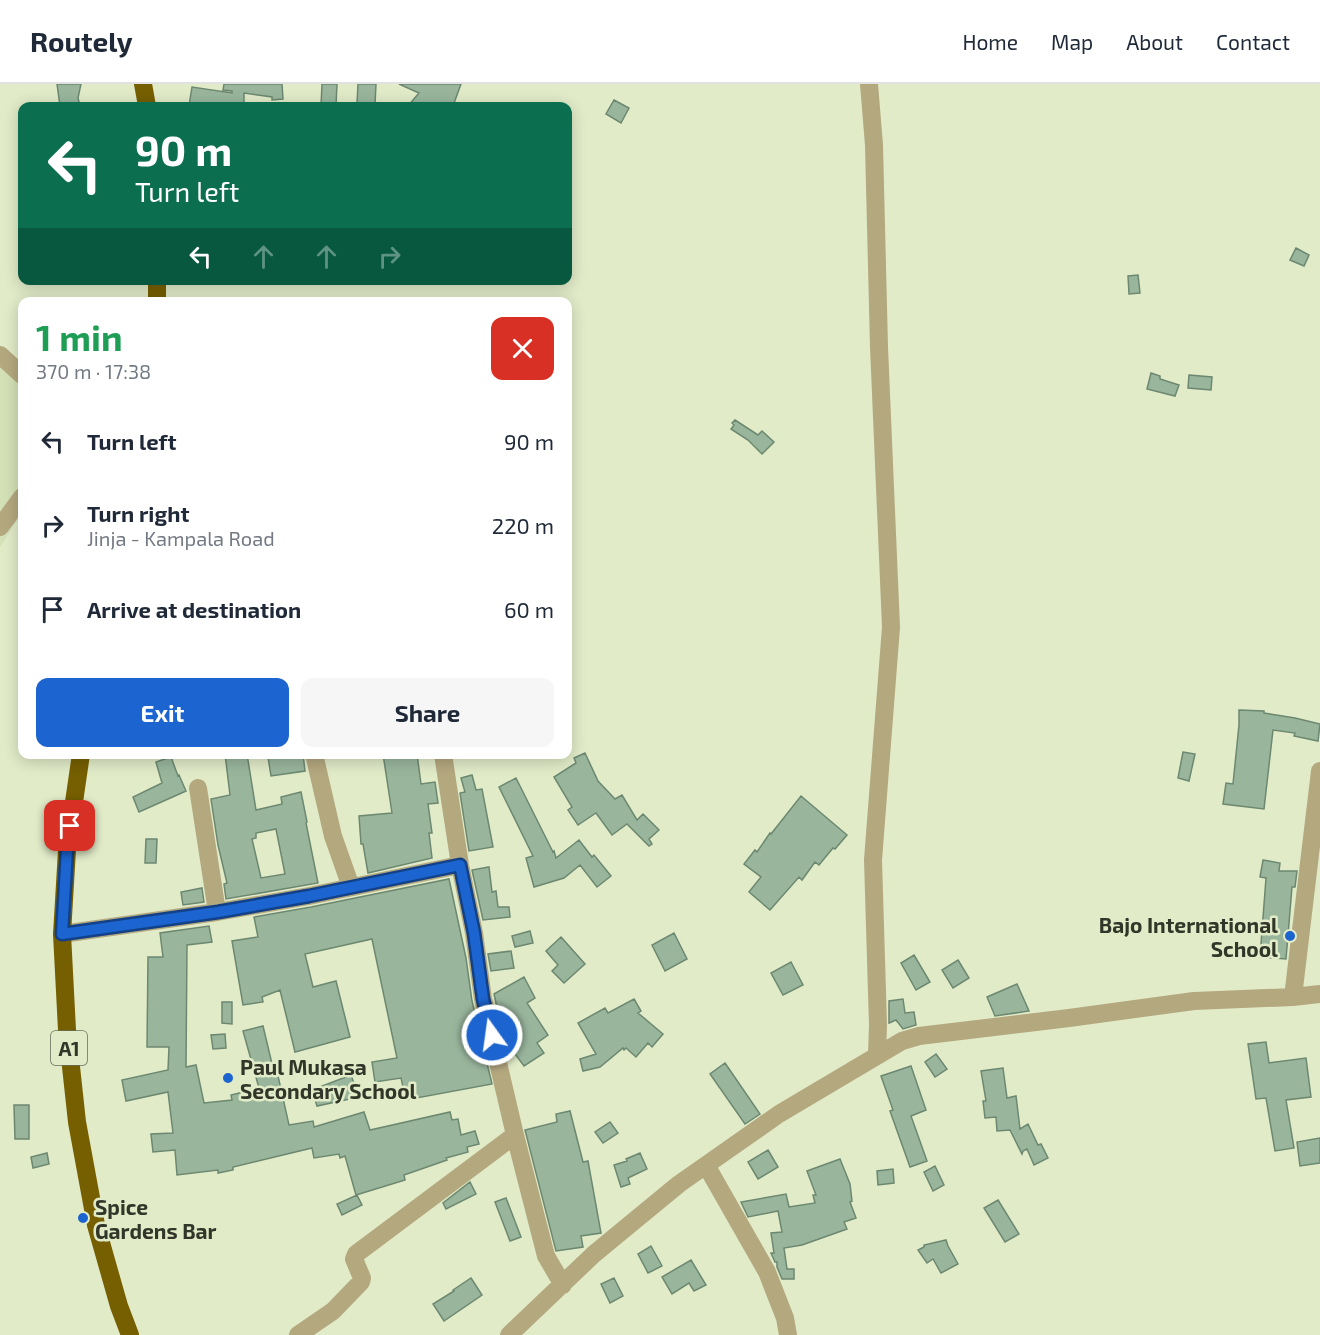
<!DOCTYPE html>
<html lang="en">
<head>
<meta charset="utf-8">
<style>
	body { margin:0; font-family:"Exo 2",sans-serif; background:#f6f6f7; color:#1f2937; height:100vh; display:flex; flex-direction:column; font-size:22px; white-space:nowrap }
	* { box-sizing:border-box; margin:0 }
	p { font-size:20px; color:#747a83 }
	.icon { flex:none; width:33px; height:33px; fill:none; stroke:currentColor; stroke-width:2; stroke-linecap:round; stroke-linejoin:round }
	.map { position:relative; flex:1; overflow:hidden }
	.sheet { position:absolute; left:18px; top:213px; width:554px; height:462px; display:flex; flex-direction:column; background:#fff; border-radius:12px; box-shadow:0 3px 15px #0003 }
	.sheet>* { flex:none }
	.banner { position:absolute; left:18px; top:18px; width:554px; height:183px; border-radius:12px; box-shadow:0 3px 15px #0003; background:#0b6e4f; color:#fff; overflow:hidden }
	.pin { position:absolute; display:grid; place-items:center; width:51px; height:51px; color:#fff; margin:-26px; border-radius:12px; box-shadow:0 3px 9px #0006 }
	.me { position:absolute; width:66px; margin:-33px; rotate:346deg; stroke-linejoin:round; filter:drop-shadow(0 0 4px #0008) }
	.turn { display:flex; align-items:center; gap:21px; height:126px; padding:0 18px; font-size:27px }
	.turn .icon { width:78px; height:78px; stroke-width:2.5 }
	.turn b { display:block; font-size:42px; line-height:51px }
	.lanes { display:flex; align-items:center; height:57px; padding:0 18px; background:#0003; justify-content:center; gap:30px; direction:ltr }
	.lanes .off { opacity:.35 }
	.round { display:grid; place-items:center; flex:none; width:63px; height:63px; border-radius:12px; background:#f6f6f7 }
	.head { display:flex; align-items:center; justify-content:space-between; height:102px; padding:0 18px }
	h1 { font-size:36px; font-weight:700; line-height:45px; color:#1e9e55 }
	.cta { display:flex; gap:12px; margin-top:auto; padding:12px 18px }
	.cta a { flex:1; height:69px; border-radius:12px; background:#1c64cf; color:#fff; font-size:24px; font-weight:700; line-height:69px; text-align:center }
	.cta a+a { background:#f6f6f7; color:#1f2937 }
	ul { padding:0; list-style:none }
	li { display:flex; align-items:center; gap:18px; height:84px; padding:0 18px }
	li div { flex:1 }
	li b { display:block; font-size:22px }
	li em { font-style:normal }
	header { display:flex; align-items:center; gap:36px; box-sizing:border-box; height:84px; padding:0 30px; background:#fff; border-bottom:2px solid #e0e1e3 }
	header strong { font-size:28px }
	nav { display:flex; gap:33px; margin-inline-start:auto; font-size:21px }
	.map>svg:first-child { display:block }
</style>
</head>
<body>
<header>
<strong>Routely</strong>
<nav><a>Home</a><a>Map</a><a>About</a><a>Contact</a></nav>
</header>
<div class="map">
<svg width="1320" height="1251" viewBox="0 0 1320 1251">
	<rect width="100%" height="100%" fill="#e1ebc8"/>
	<!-- built -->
	<path fill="#d4e0b6" d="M0,264L22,284V429L0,463Z"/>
	<!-- building -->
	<path fill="#99b69d" stroke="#6c8870" stroke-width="1.5" fill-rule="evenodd" d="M57,0H81L78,14L80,22H60Z
		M224,0H282L283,15L272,16V13L244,9V22H189L192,3L232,9V7L223,6Z
		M322,0H337L336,22H321Z
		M358,0H376L375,21L357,20Z
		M399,0H461L453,22H408L419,9Z
		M614,16L629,24L621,39L606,30Z
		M1296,164L1309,171L1304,182L1290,176Z
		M1138,191L1140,209L1129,210L1128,192Z
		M1151,289L1160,292V295L1179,301L1175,312L1147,305Z
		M1189,291L1212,293L1211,306L1188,304Z
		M735,336L758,351L762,347L774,358L762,370L748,356L731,345L734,341L732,339Z
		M1239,626L1264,627V629L1295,634L1320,640L1318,657L1294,652L1295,649L1273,646L1264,725L1223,720L1226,699L1233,700L1239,641Z
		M1183,668L1195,670L1189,697L1178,694Z
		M585,669L598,697L615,715L622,711L637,736L643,730L659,746L649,755L652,760L649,762L627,740L612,751L596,729L578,741L568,726L572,723L554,693L576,679L574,674Z
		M225,670H247L256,726L282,720L281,713L301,708L307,738L306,739L318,799L226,815L224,800L227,799L218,761L211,715L230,711ZM276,745L285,790L261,794L252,755L256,754V749Z
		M280,670H303L305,687L271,692L268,673Z
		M383,670H417L421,700L435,698L438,719L428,720L432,749H429L432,774L368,789L363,760H361L359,732L392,729Z
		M171,673L178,692L179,691L186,707L139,728L133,713L162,699L156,678Z
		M472,691L476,706L482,705L493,763L469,767L460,709L465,708L461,694Z
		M516,694L553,768L554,767L556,774L579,756L592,773L594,771L611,792L597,803L580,781L564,794L534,803L526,774L533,772L499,703Z
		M801,712L847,751L835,765L833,764L819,781L815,778L802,796L799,793L770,826L749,808L761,793L744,780L755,766L757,768L770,749L771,750Z
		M146,755H157L156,779H145Z
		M1263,776L1280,779L1279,787H1297L1295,803H1292L1286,875L1260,873L1266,794L1260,793Z
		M489,783L492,808L496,807L498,823H509L510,833L483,836L472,786Z
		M449,795L466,874L472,917L492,1000L406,1016L401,994L375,998L372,978L397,974L372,855L305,870L313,903L336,897L350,953L295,968L280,906L262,913L263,918L243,921L232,857L258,853L254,833L311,823Z
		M202,804L204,818L183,821L181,808Z
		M209,842L212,858L187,861L186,983L196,981L204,1019L232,1016L231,1011L259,1004L243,947L263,942L273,984L276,983L289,1041L313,1037L314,1043L364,1028L370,1046L450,1028L452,1036L458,1035L461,1051L475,1047L479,1060L467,1063L468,1068L446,1074L447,1076L404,1091L405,1096L356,1111L345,1072L340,1074L339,1070L314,1074L312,1064L233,1083V1086L218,1089V1086L177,1091L175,1066L153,1068L151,1050L173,1049L168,1008L126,1017L122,996L168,986L169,963H147L148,873H163L160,849Z
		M530,847L533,859L515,863L512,852Z
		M674,849L687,875L665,887L652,861Z
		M561,853L585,880L564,899L552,887L558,881L546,867Z
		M511,867L514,884L491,887L488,870Z
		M914,871L930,898L916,906L901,879Z
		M958,876L969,894L953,904L942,886Z
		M791,878L803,901L783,911L771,889Z
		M524,893L535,914L527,919L548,951L537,959L544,969L524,982L504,955L494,910Z
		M1017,900L1029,927L995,932L987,913Z
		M634,915L641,927L638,929L663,950L652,963L648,959L636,973L626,964L624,966L623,964L600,983L583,987L580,975L596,970L578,939L605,924L608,929Z
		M903,915L905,929L914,928L916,941L903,945L896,936L889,939V917Z
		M222,918H232V940L222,939Z
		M225,950L226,964L213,965L211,951Z
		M1266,958L1269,979L1306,974L1311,1013L1286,1016L1294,1064L1275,1067L1266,1014L1256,1015L1248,960Z
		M936,970L947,985L935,993L925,978Z
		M725,979L760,1030L745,1040L710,990Z
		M911,982L926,1026L911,1032L927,1077L910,1083L890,1027L893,1026L881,992Z
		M1003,984L1007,1014L1016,1012L1020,1045L1028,1040L1038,1061L1041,1060L1048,1074L1034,1081L1027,1065L1023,1067L1022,1070L1010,1046L997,1047L996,1033L985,1034L983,1017H986L981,987Z
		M351,991L359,1013L317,1022L312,1006Z
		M14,1021H29V1055H15Z
		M570,1027L583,1078L588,1077L601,1149L581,1152L583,1163L556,1167L525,1046L557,1038L556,1030Z
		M610,1038L618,1049L603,1059L595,1048Z
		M1320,1054V1079L1300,1082L1297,1058Z
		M768,1066L778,1083L758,1095L748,1078Z
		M47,1069L49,1080L33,1084L31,1073Z
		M640,1069L647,1085L628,1094L630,1100L621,1103L614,1081L627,1077L626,1075Z
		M840,1075L850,1100L852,1117L850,1118L856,1134L844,1138L847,1145L802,1161L784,1164L787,1185H794V1195H782L777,1183V1178H775L771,1169H774L771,1149L782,1148L778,1127L748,1133L741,1118L786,1110L789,1123L815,1119L813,1111H816L807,1087Z
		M935,1082L944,1101L933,1107L924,1088Z
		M893,1085L894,1099L878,1101L877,1087Z
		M470,1098L476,1110L446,1125L443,1119Z
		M357,1111L362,1121L342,1131L337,1120Z
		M506,1114L521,1153L510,1157L495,1118Z
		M998,1116L1019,1150L1005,1158L984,1124Z
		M946,1156L948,1162L958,1180L941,1189L933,1175L927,1179L918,1166L924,1163V1161Z
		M651,1162L662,1182L648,1189L638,1170Z
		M691,1176L706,1201L694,1207L689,1199L672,1210L662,1193Z
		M471,1194L482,1211L444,1237L433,1220L454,1207L453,1206Z
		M614,1194L623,1212L610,1219L601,1200Z"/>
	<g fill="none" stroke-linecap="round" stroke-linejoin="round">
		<!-- minor -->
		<path stroke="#b4a87f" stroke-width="18" d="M869,0L874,61L879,263L891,543L873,776L878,941L877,971
			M0,271L22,291
			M0,443L22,413
			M314,670L333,752L351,803
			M443,670L460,781L474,849L483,915L515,1051L546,1172L563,1201
			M198,704L217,828
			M62,850L217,828L309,812L460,781
			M1293,913L1320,687
			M706,1081L767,1188L785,1234L788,1251
			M298,1251L333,1227L361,1198L362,1194L354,1175L356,1170L515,1051
			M509,1251L594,1170L679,1100L779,1030L902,957L919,952L1069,934L1194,917L1293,913L1320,910"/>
		<!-- highway -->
		<path stroke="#765f00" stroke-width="18" d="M143,0L147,22
			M157,218V196
			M81,670L67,766L62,850L67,946L77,1038L96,1141L119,1222L130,1251"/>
	</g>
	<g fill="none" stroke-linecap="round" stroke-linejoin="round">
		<!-- route casing -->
		<g stroke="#124187" stroke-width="15">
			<path id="route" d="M70,742L67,766L62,850L218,828L309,812L460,781L474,849L483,915L492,951"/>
		</g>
		<!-- route -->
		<use href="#route" stroke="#1c64cf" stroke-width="10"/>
	</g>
	<!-- markers -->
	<g fill="#1c64cf" stroke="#e1ebc8" stroke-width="2">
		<circle cx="1290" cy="852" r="6"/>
		<circle cx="228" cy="994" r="6"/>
		<circle cx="83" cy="1134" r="6"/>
	</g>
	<g text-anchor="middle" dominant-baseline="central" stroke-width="5" stroke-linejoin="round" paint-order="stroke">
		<!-- shield labels -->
		<rect fill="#e1ebc8" stroke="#666c59" stroke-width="1.5" x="51" y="947" width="36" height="34" rx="4.5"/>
		<g font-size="20" font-weight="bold" fill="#323629">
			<text x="69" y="964">A1</text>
		</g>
		<!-- poi labels -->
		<g font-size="21" font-weight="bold" fill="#323629" stroke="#e1ebc8" text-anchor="start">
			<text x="1278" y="840" text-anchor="end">Bajo International<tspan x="1278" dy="24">School</tspan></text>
			<text x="240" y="982">Paul Mukasa<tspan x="240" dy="24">Secondary School</tspan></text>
			<text x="95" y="1122">Spice<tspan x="95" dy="24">Gardens Bar</tspan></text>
		</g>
	</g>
</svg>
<div class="pin" style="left:70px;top:742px;background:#d93025"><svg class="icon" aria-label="arrive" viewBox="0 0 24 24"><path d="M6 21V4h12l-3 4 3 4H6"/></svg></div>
<svg class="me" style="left:492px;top:951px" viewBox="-20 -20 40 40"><circle r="17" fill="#1c64cf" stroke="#fff" stroke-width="3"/><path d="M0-11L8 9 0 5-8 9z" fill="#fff"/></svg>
<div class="banner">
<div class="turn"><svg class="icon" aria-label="left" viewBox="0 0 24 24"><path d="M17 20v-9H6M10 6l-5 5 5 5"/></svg><div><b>90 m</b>Turn left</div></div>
<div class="lanes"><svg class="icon" aria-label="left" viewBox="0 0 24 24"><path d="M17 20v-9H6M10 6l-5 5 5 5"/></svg><svg class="icon off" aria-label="ahead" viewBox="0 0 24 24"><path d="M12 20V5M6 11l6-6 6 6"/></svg><svg class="icon off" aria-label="ahead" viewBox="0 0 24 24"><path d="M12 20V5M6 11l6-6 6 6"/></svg><svg class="icon off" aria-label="right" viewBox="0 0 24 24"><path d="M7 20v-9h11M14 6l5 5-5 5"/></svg></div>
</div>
<section class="sheet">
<div class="head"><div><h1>1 min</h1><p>370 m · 17:38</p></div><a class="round" style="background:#d93025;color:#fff"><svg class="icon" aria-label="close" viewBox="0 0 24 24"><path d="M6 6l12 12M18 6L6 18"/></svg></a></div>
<ul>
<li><svg class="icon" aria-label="left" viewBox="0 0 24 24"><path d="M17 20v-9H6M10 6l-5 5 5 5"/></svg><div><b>Turn left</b></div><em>90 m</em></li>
<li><svg class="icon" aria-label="right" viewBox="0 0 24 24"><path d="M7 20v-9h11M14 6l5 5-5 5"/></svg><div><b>Turn right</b><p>Jinja - Kampala Road</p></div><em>220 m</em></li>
<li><svg class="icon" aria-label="arrive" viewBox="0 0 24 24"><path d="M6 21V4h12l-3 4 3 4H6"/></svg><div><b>Arrive at destination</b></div><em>60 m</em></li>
</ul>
<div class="cta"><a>Exit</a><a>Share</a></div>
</section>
</div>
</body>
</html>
